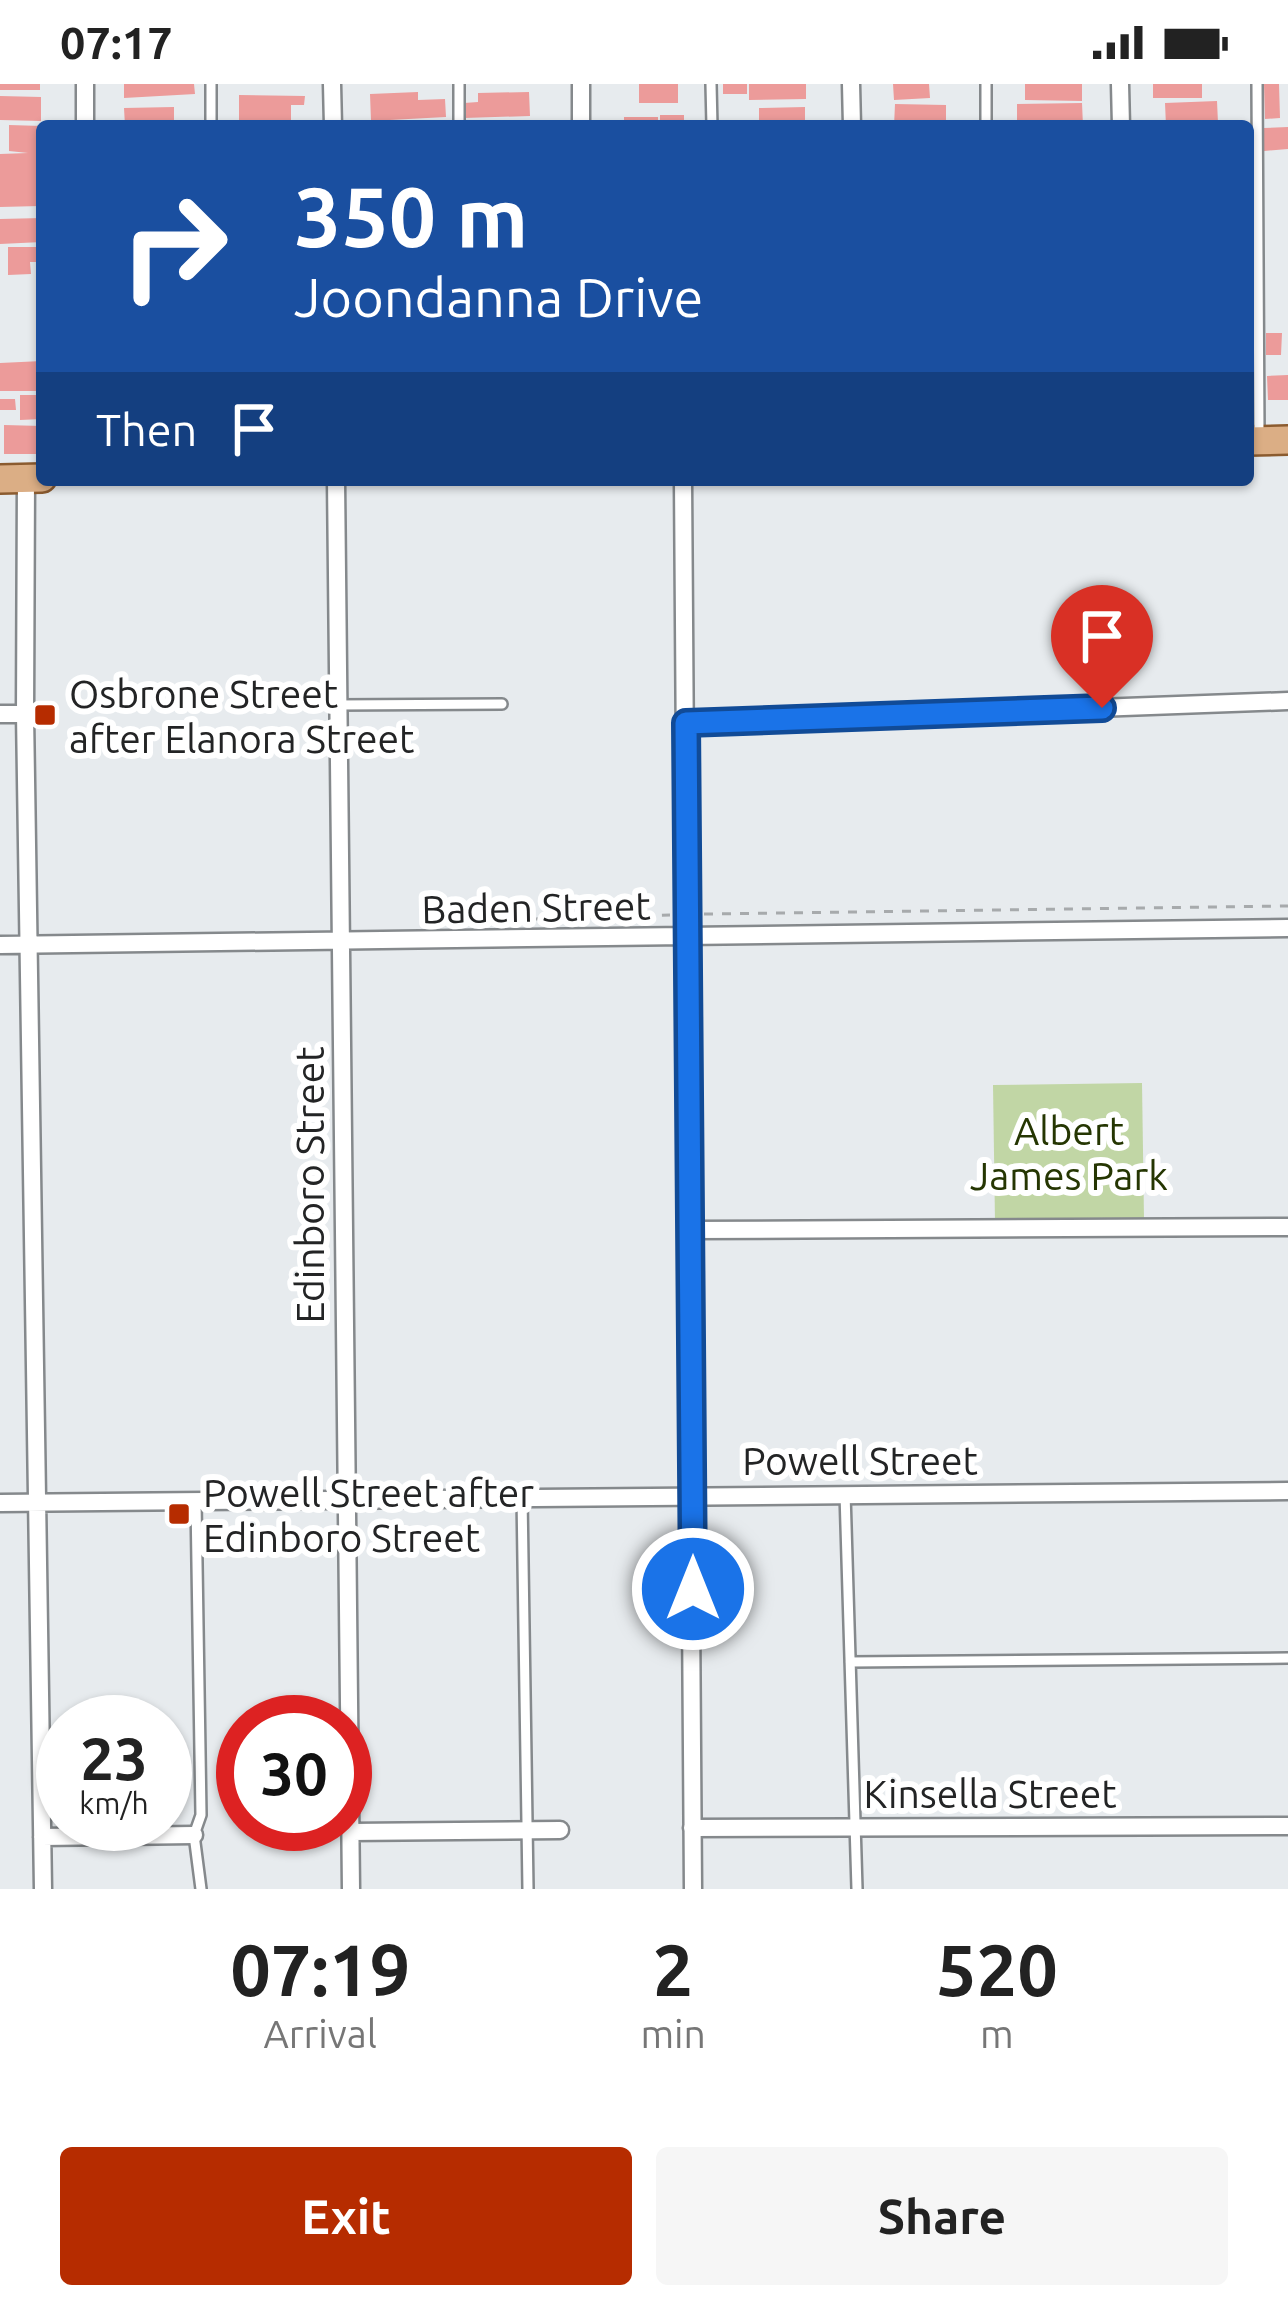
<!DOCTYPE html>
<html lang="en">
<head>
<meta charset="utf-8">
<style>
	body { margin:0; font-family:Ubuntu,sans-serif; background:#f6f6f6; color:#222; height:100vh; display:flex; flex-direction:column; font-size:45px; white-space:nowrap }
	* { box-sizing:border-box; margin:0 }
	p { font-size:39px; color:#767676 }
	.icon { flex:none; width:66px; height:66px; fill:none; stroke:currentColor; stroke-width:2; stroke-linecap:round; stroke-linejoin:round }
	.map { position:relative; height:1805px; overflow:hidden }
	.details { display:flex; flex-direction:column; background:#fff; flex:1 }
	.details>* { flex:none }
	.banner { position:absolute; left:36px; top:36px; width:1218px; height:366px; border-radius:12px; box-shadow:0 3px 9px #0004; background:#1a4fa0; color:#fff; overflow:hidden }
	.speed { position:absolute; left:36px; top:1611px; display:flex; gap:24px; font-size:60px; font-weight:700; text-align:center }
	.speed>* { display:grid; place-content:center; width:156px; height:156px; border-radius:50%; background:#fff; box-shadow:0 3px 9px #0004; line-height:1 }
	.speed small { font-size:30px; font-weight:400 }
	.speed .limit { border:18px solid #d22; background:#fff; color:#111 }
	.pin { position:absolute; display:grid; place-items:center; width:102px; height:102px; color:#fff; margin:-123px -51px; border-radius:50% 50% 50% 0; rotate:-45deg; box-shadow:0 0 12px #0007 }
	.pin .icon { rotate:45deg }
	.me { position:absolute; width:132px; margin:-66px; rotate:0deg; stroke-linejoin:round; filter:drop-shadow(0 0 9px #0008) }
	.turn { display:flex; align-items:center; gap:42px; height:252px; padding:0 60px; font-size:54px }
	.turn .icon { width:156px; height:156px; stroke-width:2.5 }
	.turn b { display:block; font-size:84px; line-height:102px }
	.then { display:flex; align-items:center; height:114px; padding:0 60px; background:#0003; gap:24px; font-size:45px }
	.eta { display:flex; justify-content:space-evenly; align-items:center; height:204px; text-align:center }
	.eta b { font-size:72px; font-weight:700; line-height:84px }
	.primary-button { display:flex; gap:24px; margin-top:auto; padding:24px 60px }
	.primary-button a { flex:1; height:138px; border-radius:12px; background:#b62c00; color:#fff; font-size:48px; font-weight:700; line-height:138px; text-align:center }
	.primary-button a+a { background:#f6f6f6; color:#222 }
	.status { display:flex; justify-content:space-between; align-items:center; height:84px; padding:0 60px; background:#fff; direction:ltr }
	.status svg { height:33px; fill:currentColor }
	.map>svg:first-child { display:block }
</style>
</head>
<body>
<div class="status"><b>07:17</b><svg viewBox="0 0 49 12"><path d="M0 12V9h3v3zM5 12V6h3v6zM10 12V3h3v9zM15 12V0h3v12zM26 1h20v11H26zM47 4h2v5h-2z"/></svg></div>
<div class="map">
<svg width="1288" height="1805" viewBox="0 0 1288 1805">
	<rect width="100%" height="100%" fill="#e7ebee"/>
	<!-- green -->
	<path fill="#c1d6a5" d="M1142,999L1144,1135L995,1138L993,1001Z"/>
	<!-- building -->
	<path fill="#ec9b9a" d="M0,0H40V6H0Z
		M124,0H194L195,10L124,14Z
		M639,0H678V19H639Z
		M723,0H747V10H723Z
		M749,0H806V15L749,16Z
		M893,0H929L930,14L894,16Z
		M1025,0H1082V17L1025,16Z
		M1153,0H1202V14H1153Z
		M1264,0H1279L1280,34L1265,35Z
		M418,8V16L445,15L446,33L371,37L370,10Z
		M529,8L530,32L464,34V19L478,18V9Z
		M239,11L305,12L304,21H291V38L239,37Z
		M0,12L41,13V37L0,36Z
		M1217,17L1218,39L1166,42L1165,19Z
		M1082,19L1083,42H1017V20Z
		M895,20L946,21V42H894Z
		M174,23V42H125L124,24Z
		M805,23V42H759V24Z
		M660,31H684V42H660Z
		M624,33H658V42H624Z
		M9,41L42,42L40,122L0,123V70L28,69L9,67Z
		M1288,43V65L1264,67L1263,44Z
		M42,134V158L0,160V135Z
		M8,163H42V178H30L31,190L8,191Z
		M1266,249H1282L1281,271H1266Z
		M42,277L39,307H0V279Z
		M1288,291V316H1268L1267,292Z
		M20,311H42V335L20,336Z
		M0,315H15L16,326H0Z
		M4,341L42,342L37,370H4Z"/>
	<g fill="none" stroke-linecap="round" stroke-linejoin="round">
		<!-- service casing -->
		<g stroke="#85898c" stroke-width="14">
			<path id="service" d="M211,0V42
				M459,0V42
				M711,0L712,42
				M986,0V42
				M1257,0L1259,352
				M338,621L502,620
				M845,1409L857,1805
				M522,1412L528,1805
				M196,1417L201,1731L194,1751L201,1805
				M850,1578L1288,1574"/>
		</g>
		<!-- minor casing -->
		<g stroke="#85898c" stroke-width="21">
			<path id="minor" d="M85,0V42
				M332,0L333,42
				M581,0V42
				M851,0L852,42
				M1120,0L1121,42
				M26,394L25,630L43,1805
				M336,396L351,1805
				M683,396L693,1805
				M0,630H25
				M685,639L1288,617
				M0,861L1288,844
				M690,1146L1288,1143
				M0,1419L1288,1407
				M692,1744L1288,1742
				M351,1748L560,1746
				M42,1753L194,1751"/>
		</g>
		<!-- primary casing -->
		<g stroke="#8b5b2f" stroke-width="32">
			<path id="primary" d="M1248,357L1288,356
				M0,395L42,394"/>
		</g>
		<!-- path -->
		<path stroke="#a7aaac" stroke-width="3" stroke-dasharray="9 9" stroke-linecap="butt" d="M704,830L1288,822
			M464,837L670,831"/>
		<!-- service -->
		<use href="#service" stroke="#fff" stroke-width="9"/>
		<!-- minor -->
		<use href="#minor" stroke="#fff" stroke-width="16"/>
		<!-- primary -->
		<use href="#primary" stroke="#dbae85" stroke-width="27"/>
	</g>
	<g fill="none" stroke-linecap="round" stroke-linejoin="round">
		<!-- route casing -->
		<g stroke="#114b97" stroke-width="30">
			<path id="route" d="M693,1505L686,639L1102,624"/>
		</g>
		<!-- route -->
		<use href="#route" stroke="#1a73e8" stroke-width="21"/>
	</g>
	<!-- markers -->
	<g fill="#b62c00" stroke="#fff" stroke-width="4.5">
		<rect x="33" y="619" width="24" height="24" rx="6"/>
		<rect x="167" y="1418" width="24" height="24" rx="6"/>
	</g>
	<g text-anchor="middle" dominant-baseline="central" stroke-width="12" stroke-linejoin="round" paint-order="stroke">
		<!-- poi labels -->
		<g font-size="39" fill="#232425" stroke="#fff" text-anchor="start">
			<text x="69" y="609">Osbrone Street<tspan x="69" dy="45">after Elanora Street</tspan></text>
			<text x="203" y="1408">Powell Street after<tspan x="203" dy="45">Edinboro Street</tspan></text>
		</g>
		<!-- street labels -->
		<g font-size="39" fill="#232425" stroke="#fff">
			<text transform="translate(536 823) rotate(-1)">Baden Street</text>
			<text transform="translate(309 1101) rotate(-90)">Edinboro Street</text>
			<text x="860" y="1376">Powell Street</text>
			<text x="990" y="1709">Kinsella Street</text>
		</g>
		<!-- park labels -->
		<g font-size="39" fill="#253602" stroke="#fff">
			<text x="1069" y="1046">Albert<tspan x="1069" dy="45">James Park</tspan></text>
		</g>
	</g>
</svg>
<div class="speed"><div>23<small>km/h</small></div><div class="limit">30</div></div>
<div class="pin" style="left:1102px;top:624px;background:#d93025"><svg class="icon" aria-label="arrive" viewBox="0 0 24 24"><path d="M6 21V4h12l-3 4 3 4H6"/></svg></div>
<svg class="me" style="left:693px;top:1505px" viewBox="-20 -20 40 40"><circle r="17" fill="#1a73e8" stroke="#fff" stroke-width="3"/><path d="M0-11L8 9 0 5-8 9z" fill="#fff"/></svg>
<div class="banner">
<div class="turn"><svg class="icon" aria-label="right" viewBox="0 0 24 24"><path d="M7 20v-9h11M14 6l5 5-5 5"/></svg><div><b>350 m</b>Joondanna Drive</div></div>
<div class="then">Then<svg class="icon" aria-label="arrive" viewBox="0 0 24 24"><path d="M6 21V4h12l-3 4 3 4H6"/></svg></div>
</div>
</div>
<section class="details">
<div class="eta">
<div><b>07:19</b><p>Arrival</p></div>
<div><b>2</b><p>min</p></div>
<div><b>520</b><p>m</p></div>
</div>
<div class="primary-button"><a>Exit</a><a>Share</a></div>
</section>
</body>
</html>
